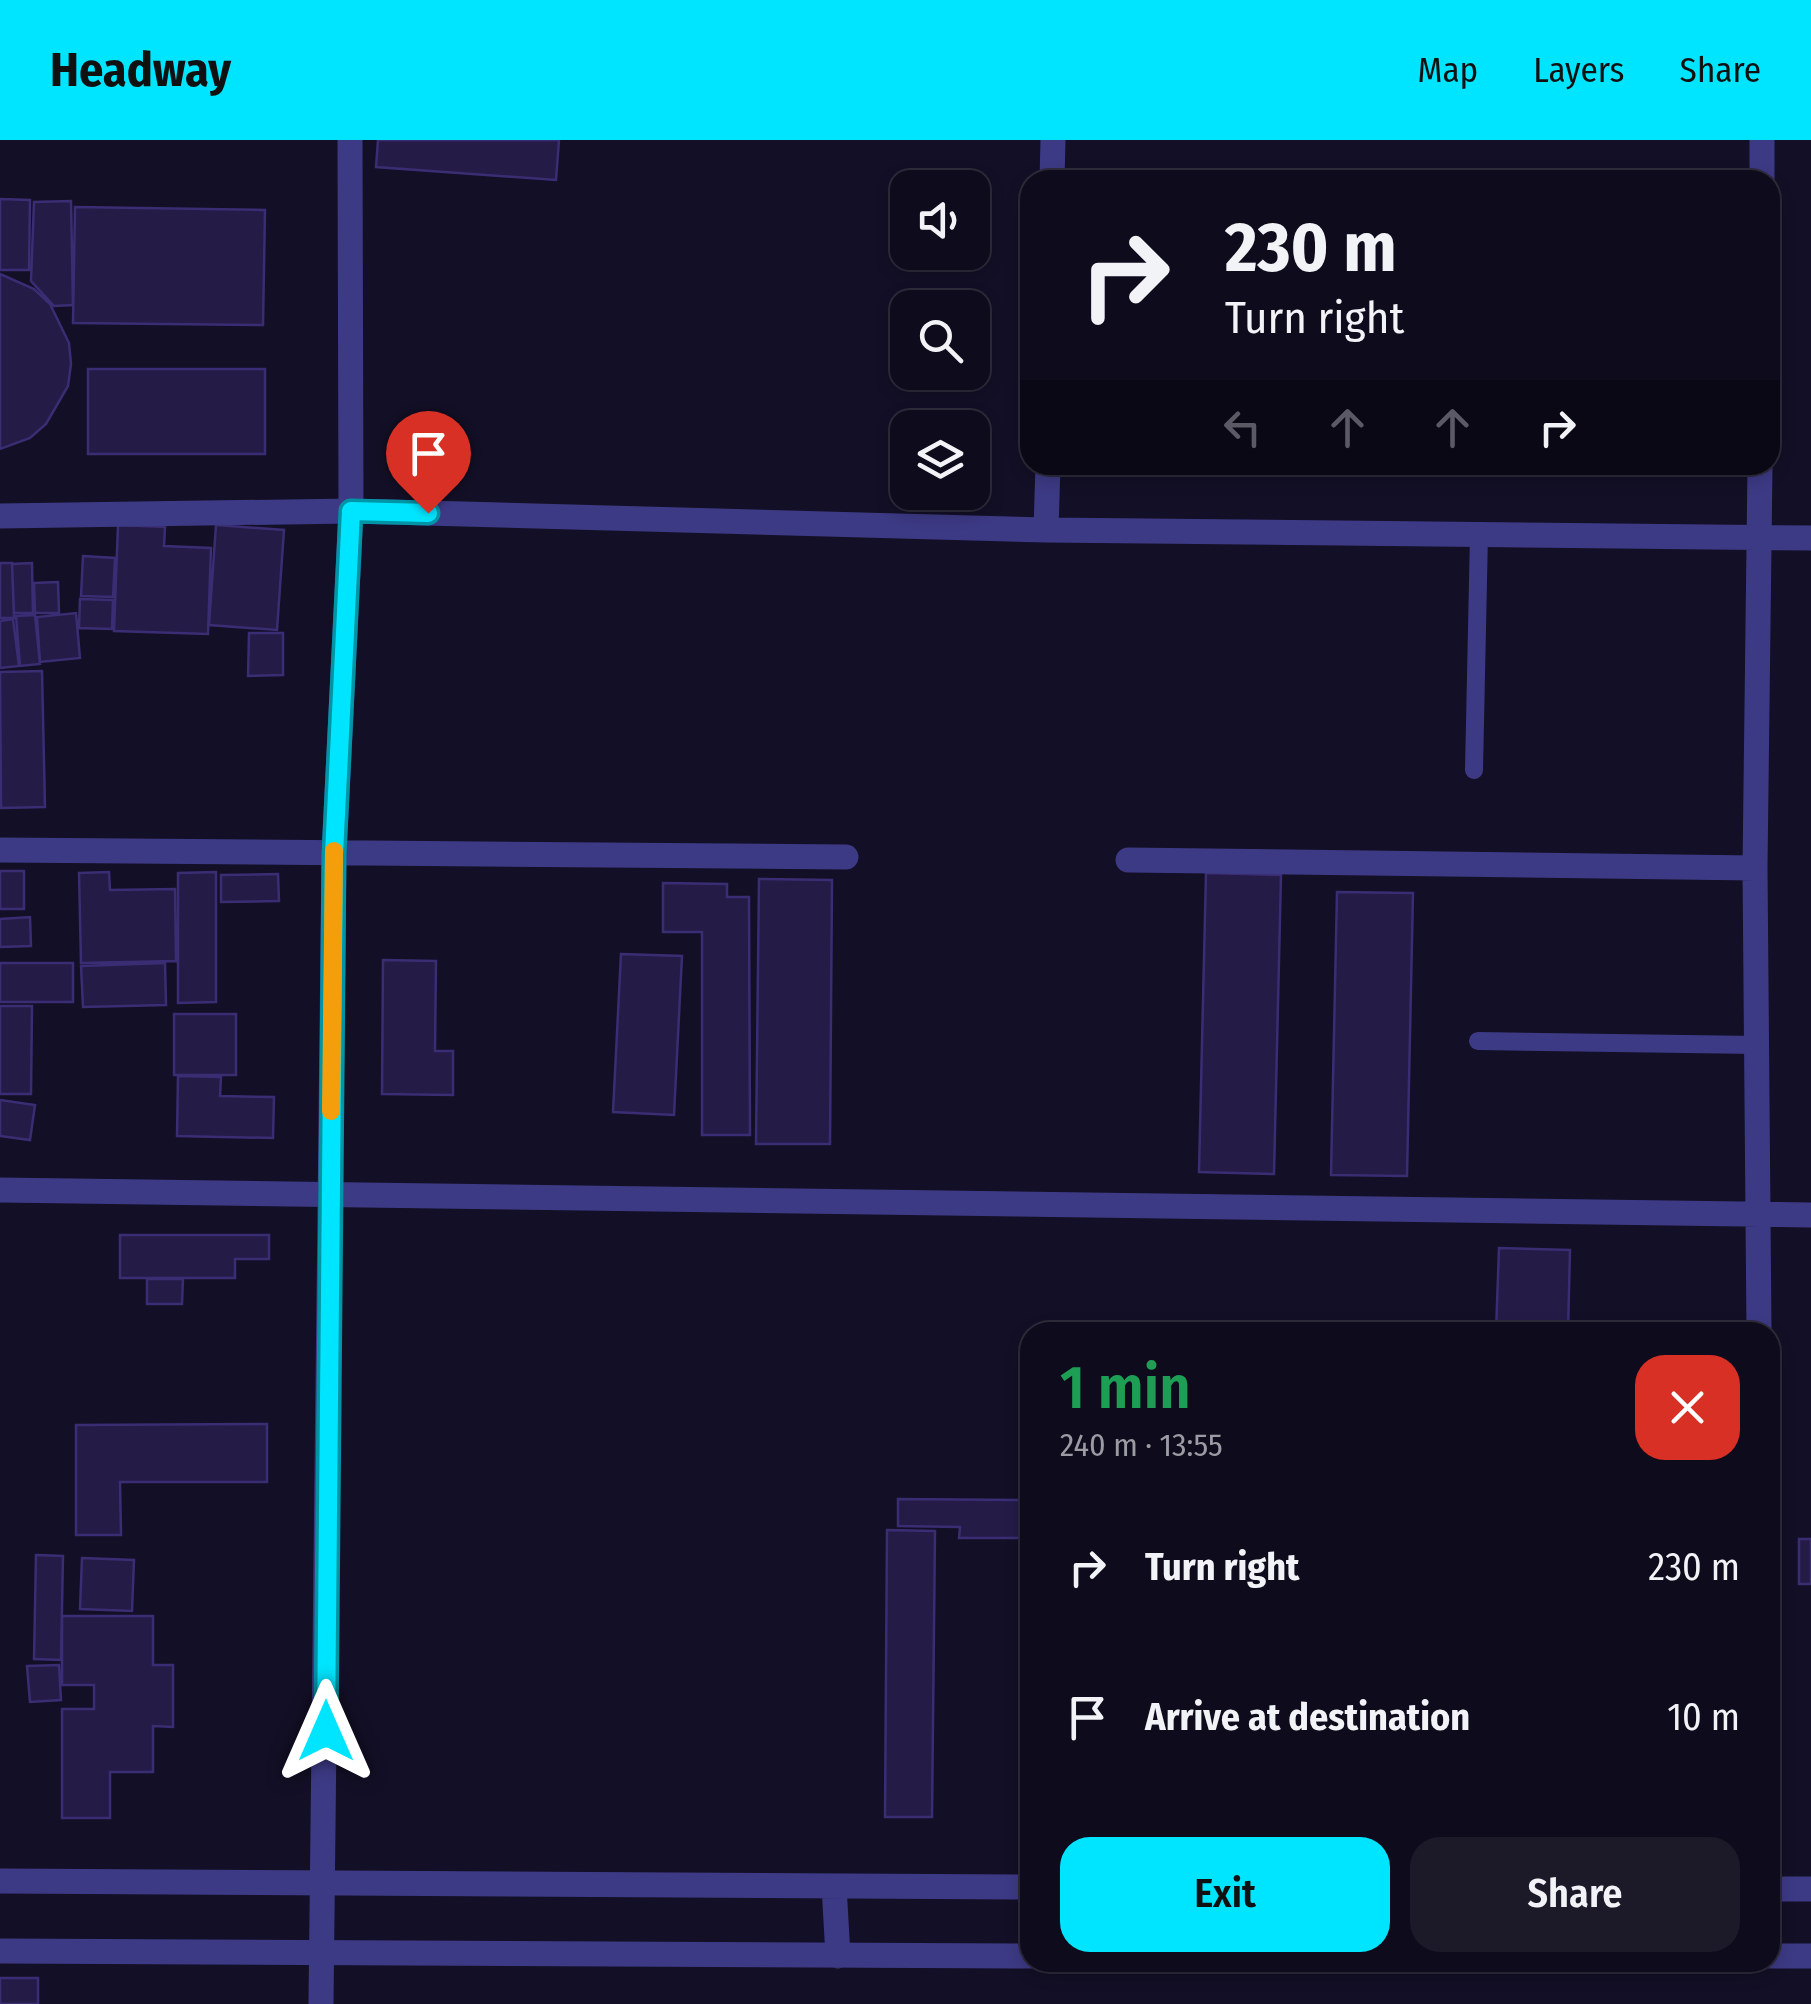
<!DOCTYPE html>
<html lang="en">
<head>
<meta charset="utf-8">
<style>
	body { margin:0; font-family:"Fira Sans Condensed",sans-serif; background:#1c1929; color:#f1f3f6; height:100vh; display:flex; flex-direction:column; font-size:38px; white-space:nowrap }
	* { box-sizing:border-box; margin:0 }
	p { font-size:32px; color:#9b9ba3 }
	.icon { flex:none; width:55px; height:55px; fill:none; stroke:currentColor; stroke-width:2; stroke-linecap:round; stroke-linejoin:round }
	.map { position:relative; flex:1; overflow:hidden }
	.sheet { position:absolute; left:1020px; top:1182px; width:760px; height:650px; display:flex; flex-direction:column; background:#0e0b1c; border-radius:30px; box-shadow:0 5px 15px #0003,0 0 0 2px #2e2b3b }
	.sheet>* { flex:none }
	.banner { position:absolute; left:1020px; top:30px; width:760px; height:305px; border-radius:30px; box-shadow:0 5px 15px #0003,0 0 0 2px #2e2b3b; background:#0e0b1c; color:#f1f3f6; overflow:hidden }
	.fabs { position:absolute; left:890px; top:30px; display:grid; gap:20px }
	.fabs a { display:grid; place-items:center; width:100px; height:100px; border-radius:20px; background:#0e0b1c; box-shadow:0 5px 15px #0003,0 0 0 2px #2e2b3b; font-size:50px }
	.pin { position:absolute; display:grid; place-items:center; width:85px; height:85px; color:#fff; margin:-102px -42px; border-radius:50% 50% 50% 0; rotate:-45deg; box-shadow:0 0 10px #0007 }
	.pin .icon { rotate:45deg }
	.me { position:absolute; width:110px; margin:-55px; rotate:0deg; stroke-linejoin:round; filter:drop-shadow(0 0 8px #0008) }
	.turn { display:flex; align-items:center; gap:35px; height:210px; padding:0 40px; font-size:45px }
	.turn .icon { width:130px; height:130px; stroke-width:2.5 }
	.turn b { display:block; font-size:70px; line-height:85px }
	.lanes { display:flex; align-items:center; height:95px; padding:0 40px; background:#0003; justify-content:center; gap:50px; direction:ltr }
	.lanes .off { opacity:.35 }
	.round { display:grid; place-items:center; flex:none; width:105px; height:105px; border-radius:30px; background:#1c1929 }
	.summary { display:flex; align-items:center; justify-content:space-between; height:170px; padding:0 40px }
	h1 { font-size:60px; font-weight:600; line-height:75px; color:#1e9e55 }
	.primary-button { display:flex; gap:20px; margin-top:auto; padding:20px 40px }
	.primary-button a { flex:1; height:115px; border-radius:30px; background:#00e5ff; color:#111; font-size:40px; font-weight:600; line-height:115px; text-align:center }
	.primary-button a+a { background:#1c1929; color:#f1f3f6 }
	ul { padding:0; list-style:none }
	li { display:flex; align-items:center; gap:30px; height:150px; padding:0 40px }
	li div { flex:1 }
	li b { display:block; font-size:38px }
	li em { font-style:normal }
	header { display:flex; align-items:center; gap:60px; box-sizing:border-box; height:140px; padding:0 50px; background:#00e5ff; color:#111 }
	header strong { font-size:48px }
	nav { display:flex; gap:55px; margin-inline-start:auto; font-size:35px }
	.map>svg:first-child { display:block }
</style>
</head>
<body>
<header>
<strong>Headway</strong>
<nav><a>Map</a><a>Layers</a><a>Share</a></nav>
</header>
<div class="map">
<svg width="1811" height="1864" viewBox="0 0 1811 1864">
	<rect width="100%" height="100%" fill="#130f26"/>
	<!-- building -->
	<path fill="#241b47" stroke="#3b2d73" stroke-width="2.5" d="M378,0H559L556,40L376,27Z
		M0,59L30,60L29,130H0Z
		M71,61L73,165L54,166L31,141L34,62Z
		M75,67L265,70L263,185L73,183Z
		M0,134L34,149L50,164L69,203L71,224L68,246L46,284L30,298L0,309Z
		M88,229H265V314H88Z
		M118,385L165,387L164,406L211,408L208,494L114,491Z
		M216,385L284,390L277,490L209,485Z
		M83,416L115,418L113,457L81,456Z
		M0,423H12L14,478H0Z
		M32,423L33,473H14L12,424Z
		M58,442L59,473H35L34,443Z
		M80,459L113,460L112,489L79,488Z
		M76,473L80,518L40,522L37,477Z
		M35,475L40,524L20,526L16,476Z
		M13,479L19,526L0,528V481Z
		M249,493H283V535L248,536Z
		M42,531L45,667L1,668L0,532Z
		M0,731H24V769H0Z
		M109,732L110,750L175,749L176,821L81,823L79,733Z
		M216,732V862L178,863V733Z
		M1206,733L1281,735L1274,1034L1199,1032Z
		M278,734L279,761L221,762V735Z
		M759,739L832,740L830,1004H756Z
		M663,743L727,744V757H749L750,995H702V792H663Z
		M1337,752L1413,753L1407,1036L1331,1035Z
		M30,777L31,806L0,807V779Z
		M621,814L682,816L674,975L613,972Z
		M383,820L436,821L435,911H453V955L382,954Z
		M0,823H73V862H0Z
		M165,823L166,865L83,867L81,826Z
		M0,866H32L31,954H0Z
		M174,874H236V935H174Z
		M178,936L221,937L220,956L274,957L273,998L177,996Z
		M0,960L35,965L30,1000L0,996Z
		M120,1095H269V1119H235V1138H120Z
		M1499,1108L1570,1110L1568,1192H1496Z
		M147,1139H183L182,1164H147Z
		M267,1284V1342H120L121,1395H76V1285Z
		M898,1359L1030,1360V1398H959L960,1387L898,1386Z
		M887,1390L935,1391L932,1677H885Z
		M1799,1399H1811V1444H1799Z
		M36,1415L63,1416L61,1520L34,1519Z
		M82,1418L134,1420L132,1471L80,1469Z
		M62,1476H153V1525H173V1587L153,1586V1632H110V1678H62V1569H94V1545H62Z
		M59,1525L61,1560L30,1562L27,1526Z
		M0,1838H38V1864H0Z"/>
	<g fill="none" stroke-linecap="round" stroke-linejoin="round">
		<!-- service -->
		<path stroke="#3d3a85" stroke-width="18" d="M1474,630L1479,394
			M1478,901L1757,905"/>
		<!-- minor -->
		<path stroke="#3d3a85" stroke-width="25" d="M1052,40L1053,0
			M1762,40V0
			M0,376L351,371L1046,390L1811,398
			M1046,390L1048,325
			M0,710L846,717
			M1128,720L1755,728
			M0,1050L1811,1075
			M1759,1192L1755,728L1760,325
			M321,1864L334,714L351,371L350,0"/>
		<!-- tertiary -->
		<path stroke="#3d3a85" stroke-width="25" d="M0,1741L1030,1747
			M834,1746L838,1816
			M1770,1749H1811
			M0,1811L1030,1816
			M1770,1816H1811"/>
	</g>
	<g fill="none" stroke-linecap="round" stroke-linejoin="round">
		<!-- route casing -->
		<g stroke="#0095a6" stroke-width="25">
			<path id="route" d="M326,1591L334,714L351,371L428,373"/>
		</g>
		<!-- route -->
		<use href="#route" stroke="#00e5ff" stroke-width="18"/>
		<!-- slow -->
		<path stroke="#f59e0b" stroke-width="18" d="M331,971L334,711"/>
	</g>
</svg>
<div class="fabs">
<a><svg class="icon" aria-label="sound" viewBox="0 0 24 24"><path d="M4 9h4l5-4v14l-5-4H4zM17 9q2 3 0 6"/></svg></a>
<a><svg class="icon" aria-label="search" viewBox="0 0 24 24"><circle cx="10" cy="10" r="6"/><path d="M15 15l6 6"/></svg></a>
<a><svg class="icon" aria-label="layers" viewBox="0 0 24 24"><path d="M12 4l9 5-9 5-9-5zM3 14l9 5 9-5"/></svg></a>
</div>
<div class="pin" style="left:428px;top:373px;background:#d93025"><svg class="icon" aria-label="arrive" viewBox="0 0 24 24"><path d="M6 21V4h12l-3 4 3 4H6"/></svg></div>
<svg class="me" style="left:326px;top:1591px" viewBox="-20 -20 40 40"><path d="M0-17L14 15 0 8-14 15z" fill="#00e5ff" stroke="#fff" stroke-width="4"/></svg>
<div class="banner">
<div class="turn"><svg class="icon" aria-label="right" viewBox="0 0 24 24"><path d="M7 20v-9h11M14 6l5 5-5 5"/></svg><div><b>230 m</b>Turn right</div></div>
<div class="lanes"><svg class="icon off" aria-label="left" viewBox="0 0 24 24"><path d="M17 20v-9H6M10 6l-5 5 5 5"/></svg><svg class="icon off" aria-label="ahead" viewBox="0 0 24 24"><path d="M12 20V5M6 11l6-6 6 6"/></svg><svg class="icon off" aria-label="ahead" viewBox="0 0 24 24"><path d="M12 20V5M6 11l6-6 6 6"/></svg><svg class="icon" aria-label="right" viewBox="0 0 24 24"><path d="M7 20v-9h11M14 6l5 5-5 5"/></svg></div>
</div>
<section class="sheet">
<div class="summary"><div><h1>1 min</h1><p>240 m · 13:55</p></div><a class="round" style="background:#d93025;color:#fff"><svg class="icon" aria-label="close" viewBox="0 0 24 24"><path d="M6 6l12 12M18 6L6 18"/></svg></a></div>
<ul>
<li><svg class="icon" aria-label="right" viewBox="0 0 24 24"><path d="M7 20v-9h11M14 6l5 5-5 5"/></svg><div><b>Turn right</b></div><em>230 m</em></li>
<li><svg class="icon" aria-label="arrive" viewBox="0 0 24 24"><path d="M6 21V4h12l-3 4 3 4H6"/></svg><div><b>Arrive at destination</b></div><em>10 m</em></li>
</ul>
<div class="primary-button"><a>Exit</a><a>Share</a></div>
</section>
</div>
</body>
</html>
